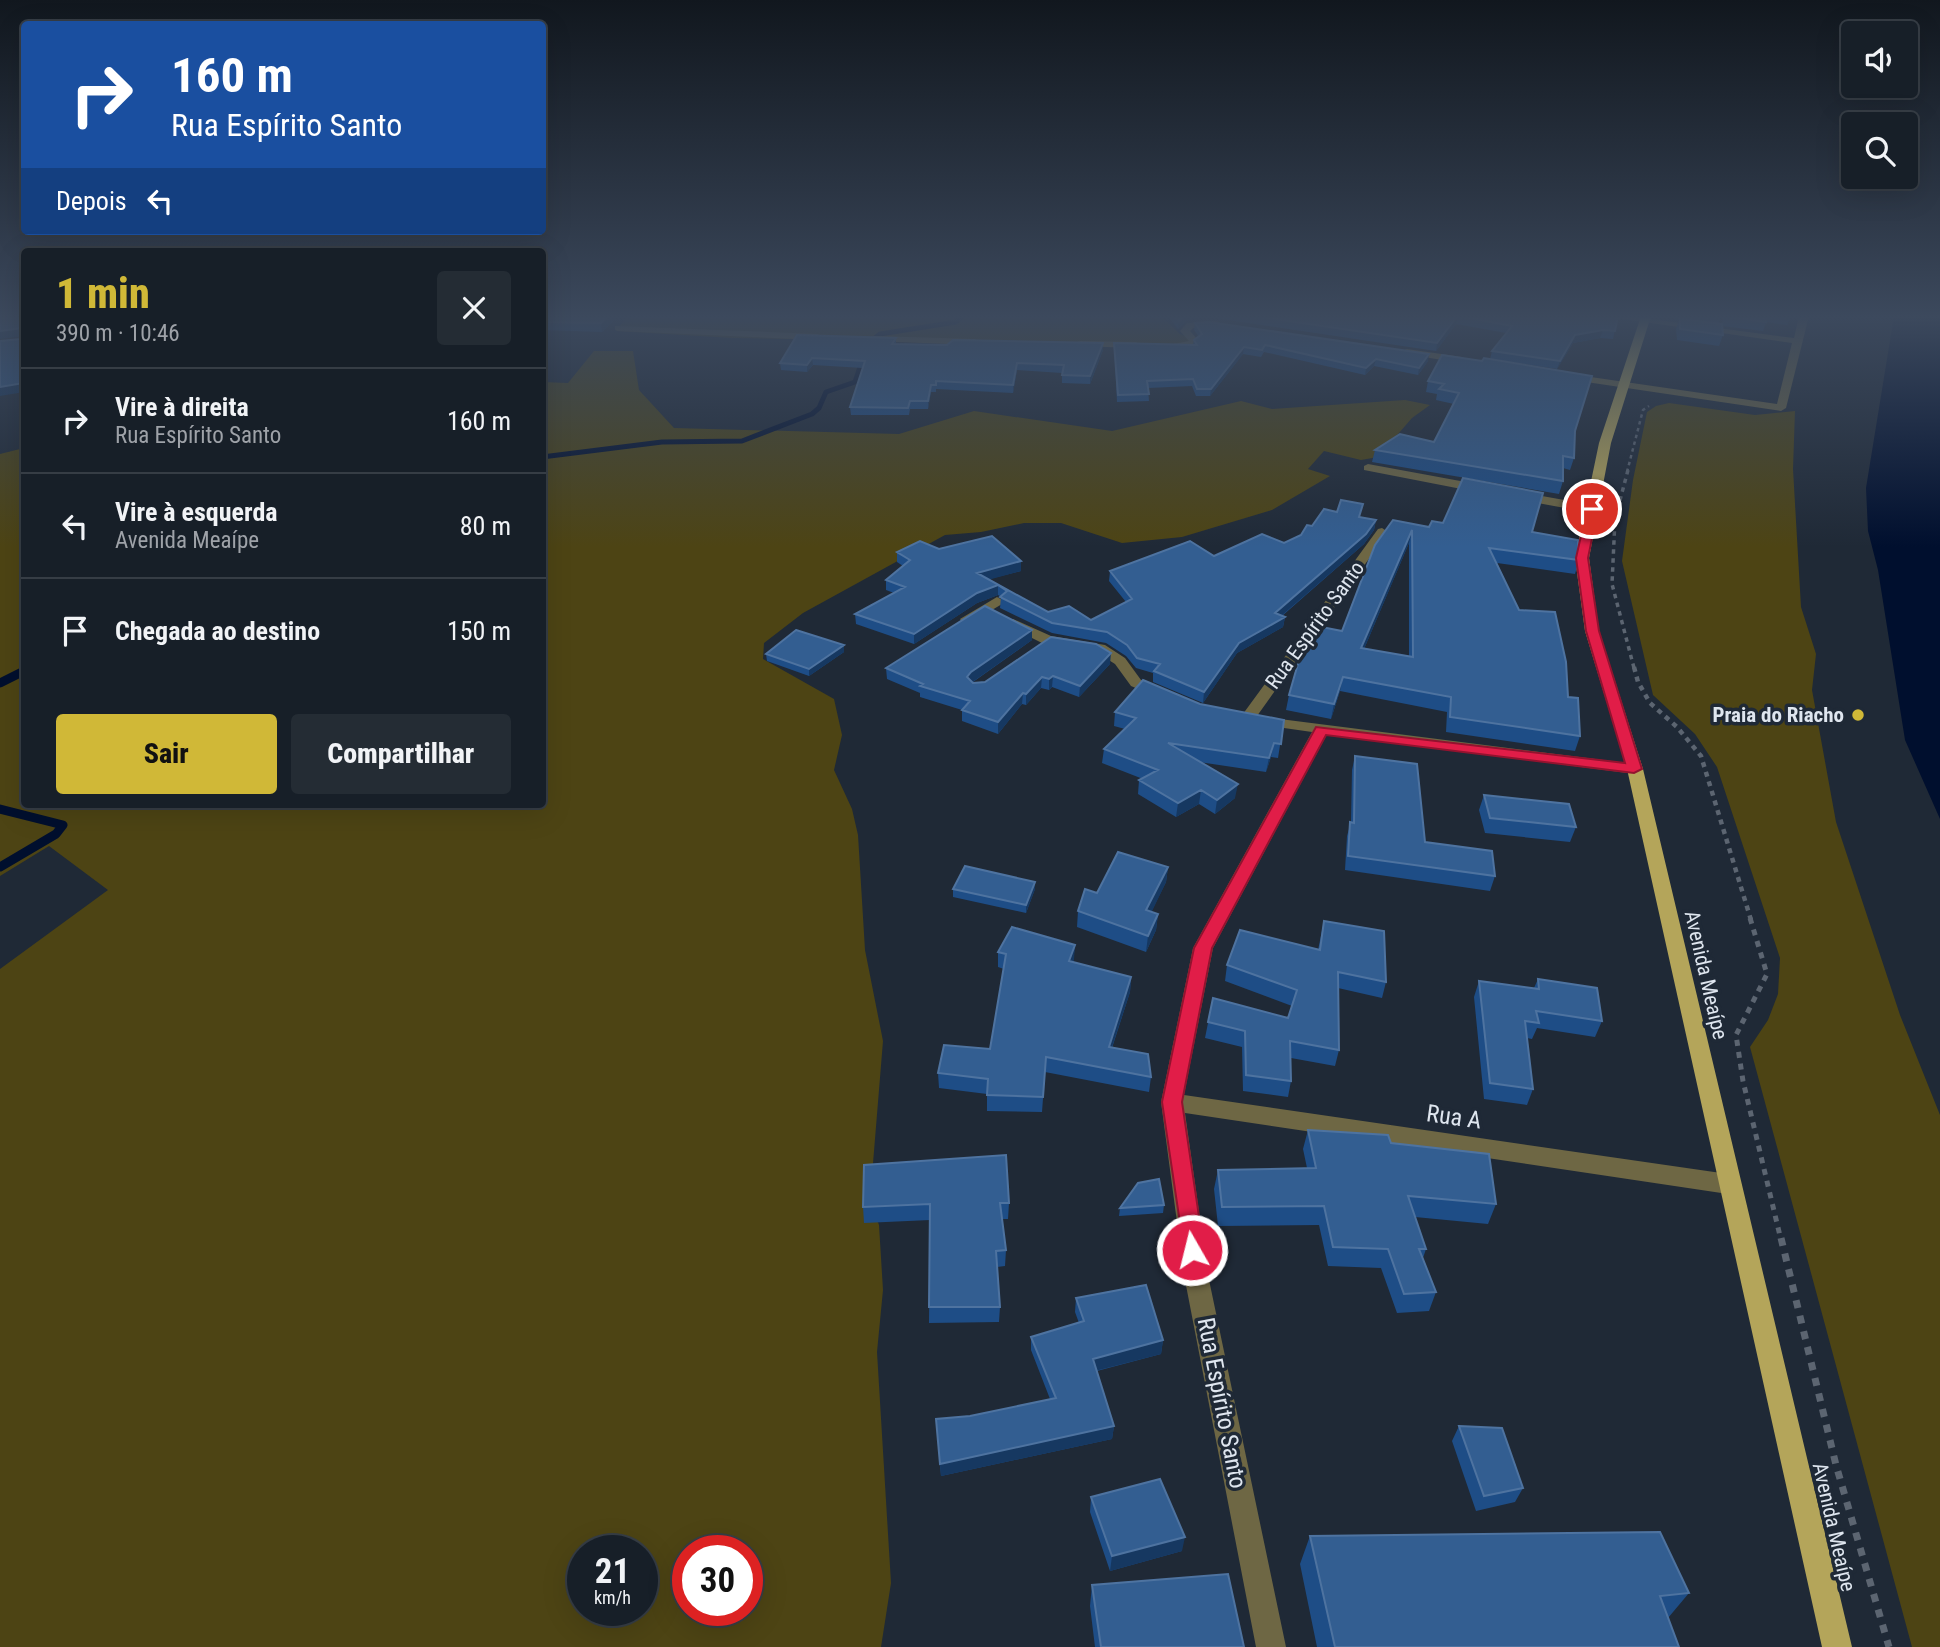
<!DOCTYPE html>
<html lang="pt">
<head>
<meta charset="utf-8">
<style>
	body { margin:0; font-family:"Roboto Condensed",sans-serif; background:#242c34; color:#f1f3f6; height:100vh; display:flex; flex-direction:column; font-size:26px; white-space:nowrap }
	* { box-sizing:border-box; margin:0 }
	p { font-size:23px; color:#9ea2a8 }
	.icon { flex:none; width:38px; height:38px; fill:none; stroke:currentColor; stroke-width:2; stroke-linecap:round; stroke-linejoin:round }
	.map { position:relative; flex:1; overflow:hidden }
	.side { position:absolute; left:21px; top:248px; width:525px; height:560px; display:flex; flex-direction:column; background:#171f28; border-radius:7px; box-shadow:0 7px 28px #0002,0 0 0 2px #363d45 }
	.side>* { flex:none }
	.banner { position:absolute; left:21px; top:21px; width:525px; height:214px; border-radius:7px; box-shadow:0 7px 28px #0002,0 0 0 2px #363d45; background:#1a4fa0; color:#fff; overflow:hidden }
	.tools { position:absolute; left:1841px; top:21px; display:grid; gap:14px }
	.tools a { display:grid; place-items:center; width:77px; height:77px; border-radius:7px; background:#171f28; box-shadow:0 7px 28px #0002,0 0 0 2px #363d45; font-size:35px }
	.speed { position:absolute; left:567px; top:1535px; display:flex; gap:14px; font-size:35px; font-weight:700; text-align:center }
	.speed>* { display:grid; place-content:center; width:91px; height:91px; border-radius:50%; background:#171f28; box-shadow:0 7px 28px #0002,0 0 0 2px #363d45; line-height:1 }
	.speed small { font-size:18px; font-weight:400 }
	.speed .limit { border:10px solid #d22; background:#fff; color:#111 }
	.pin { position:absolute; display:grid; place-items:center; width:60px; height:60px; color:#fff; margin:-30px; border:4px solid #fff; border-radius:50%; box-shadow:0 2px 7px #0007 }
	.me { position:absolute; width:77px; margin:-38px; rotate:352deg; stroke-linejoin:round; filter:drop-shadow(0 0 5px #0008) }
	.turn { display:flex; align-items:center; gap:24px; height:147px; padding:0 35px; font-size:32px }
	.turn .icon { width:91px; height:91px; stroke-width:2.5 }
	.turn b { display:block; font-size:49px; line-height:60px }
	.then { display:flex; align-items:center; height:66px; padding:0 35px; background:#0003; gap:14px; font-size:26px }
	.round { display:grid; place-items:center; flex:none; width:74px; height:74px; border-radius:7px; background:#242c34 }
	.head { display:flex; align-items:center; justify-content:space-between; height:119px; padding:0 35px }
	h1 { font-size:42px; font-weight:800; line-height:52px; color:#d0b837 }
	.button { display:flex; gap:14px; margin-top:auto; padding:14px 35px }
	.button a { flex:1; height:80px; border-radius:7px; background:#d0b837; color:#111; font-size:28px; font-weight:800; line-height:80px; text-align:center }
	.button a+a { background:#242c34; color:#f1f3f6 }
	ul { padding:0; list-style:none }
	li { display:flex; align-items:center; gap:21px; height:105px; padding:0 35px; border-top:2px solid #363d45 }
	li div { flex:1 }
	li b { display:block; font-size:26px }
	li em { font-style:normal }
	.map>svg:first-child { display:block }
</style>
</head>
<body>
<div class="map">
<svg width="1940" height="1647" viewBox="0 0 1940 1647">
	<rect width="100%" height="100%" fill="#1f2936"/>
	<!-- green -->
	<path fill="#4d4414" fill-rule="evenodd" d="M628,316H1161L1180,334L1214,347L732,338L616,331Z
		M594,351H633L639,390L674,428L899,434L974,411L1112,431L1241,401L1272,409L1405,400L1430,405L1412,418L1378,457L1361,460L1324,451L1308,469L1330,476L1272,510L1182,537L1122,543L1061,523H1024L981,532L945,535L803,613L764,643L763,659L834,699L842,735L834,770L852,809L858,835L865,950L883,1041L870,1200L879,1225L883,1290L877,1352L891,1583L881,1647H0V969L108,890L49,846L0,876V454L24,448V805H542L543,382L568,383ZM583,1550H642V1610H583ZM688,1550H747V1610H688Z
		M1669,403L1755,415L1795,411L1793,469L1801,607L1816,654L1812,690L1836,822L1900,1015L1940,1115V1647H1912L1750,1047L1768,1020L1778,994L1780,958L1717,767L1695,734L1653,695L1622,561L1633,480L1647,412L1656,406Z"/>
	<!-- water -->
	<path fill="#000f2e" d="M1894,316H1940V819L1905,740L1878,570L1868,531L1866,488Z"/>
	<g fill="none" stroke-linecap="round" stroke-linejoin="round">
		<!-- stream-far1 -->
		<path stroke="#000f2e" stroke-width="5" d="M870,342L880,334L956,322L962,316
			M542,457L662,442L742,441L812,414L819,408L826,392L855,382L863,358"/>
		<!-- stream -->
		<path stroke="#000f2e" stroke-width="9" d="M0,683L24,671
			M0,809L63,825L56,834L0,867"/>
		<!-- path-far4 -->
		<path stroke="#5c6571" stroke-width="2.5" stroke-dasharray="3.5 3.5" stroke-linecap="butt" d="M1627,472L1643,410L1649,406"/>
		<!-- path-far3 -->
		<path stroke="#5c6571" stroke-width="3.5" stroke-dasharray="4.5 4.5" stroke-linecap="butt" d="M1628,470L1615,519L1612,584L1634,668"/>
		<!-- path-far2 -->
		<path stroke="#5c6571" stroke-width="4.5" stroke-dasharray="5 5" stroke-linecap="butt" d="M1634,667L1638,682L1650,703L1677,727L1701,756L1751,920"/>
		<!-- path-far1 -->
		<path stroke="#5c6571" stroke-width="5" stroke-dasharray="6 6" stroke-linecap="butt" d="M1750,918L1767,974L1736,1035L1743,1081L1781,1240"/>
		<!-- path -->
		<path stroke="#5c6571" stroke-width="7" stroke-dasharray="8 8" stroke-linecap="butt" d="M1781,1238L1836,1465L1889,1647"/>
		<!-- minor -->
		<path fill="#6e6744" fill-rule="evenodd" d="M1601,316H1628L1794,338L1799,316H1809L1786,408L1781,411L1566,379L1565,377L1570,374L1777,404L1792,343Z
			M1216,321L1219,322V326L1193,328L1190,331L1199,341L1195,346L1168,349L1163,346L1189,341L1180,331L1187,323Z
			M615,326L818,334L823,337L818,340L618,331L615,330Z
			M874,336L975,339L980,342L975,345L871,341V337Z
			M1080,341L1136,342L1141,345L1136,348L1077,346V342Z
			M1407,349L1462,357L1467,360L1462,363L1404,354V350Z
			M1368,464L1482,485L1488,489L1482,493L1364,470V466Z
			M1520,492L1592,505L1598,509L1592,513L1516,499L1514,496Z
			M1382,528L1388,532L1257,716L1635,764L1643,769L1635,774L1327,734L1213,948L1184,1095L1728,1174L1736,1177L1740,1184L1736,1191L1728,1194L1185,1113L1208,1275L1286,1647H1256L1184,1275L1161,1102L1193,948L1312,732L1248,723L1240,718L1378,529Z
			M997,597L1004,601L1002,604L972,622H962L960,619Z
			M1013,619L1051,636L1105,645L1125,658L1141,680L1167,693L1159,698L1131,686L1115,664L1096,652L1042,643L1008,626L1006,623Z"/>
		<!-- major -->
		<path fill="#b4a55a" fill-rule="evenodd" d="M1641,316H1651L1611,443L1589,558L1599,631L1643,769L1852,1647H1822L1627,769L1585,631L1575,558L1599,443Z"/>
	</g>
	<!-- wall -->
	<path fill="#1e4d86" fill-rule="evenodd" d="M542,316H618L602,332L542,330Z
		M1168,316H1618L1613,339L1600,338L1573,343L1557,369L1490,359L1492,351L1506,333L1456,324L1436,351L1208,317L1187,320L1178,329Z
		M1676,316H1721L1718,324H1722L1723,316H1791L1787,325L1766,322L1763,331L1722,326L1723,335L1719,346L1677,340L1676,329L1679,320H1676Z
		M1195,323L1428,361L1418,375L1374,366L1365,375L1264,352L1261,357L1243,354L1210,396H1196L1192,386L1148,388L1149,401L1117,402L1114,343L1193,345L1194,340L1199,337L1194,330Z
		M896,338V344L947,345L1103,343V350L1090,384L1062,383V373L1017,370L1013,393L936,389V392H931L928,409H910L909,415H851L850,407L863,368L813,365L807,372L781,370L780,363Z
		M1442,355L1575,432L1574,458L1570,470L1563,468V481L1559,494L1372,462L1375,450L1434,442L1454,404L1436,400L1437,394L1426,392L1428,381Z
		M1360,517L1376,520L1374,530L1364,544L1282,616L1285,617L1283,627L1237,653L1203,703L1153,682V673L1136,668L1126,656L1106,643L1052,633L1000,608L1001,597L998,595L977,603L914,644L856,624L855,614L894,593L886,590V580L903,566L897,562V552L939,549L1021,571L989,579L1048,612L1091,620L1126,602L1109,581L1110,571L1214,556L1284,543L1301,535L1312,526Z
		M1393,520L1429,527L1443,523L1532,532L1579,560L1575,574L1497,563L1519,610L1568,697L1580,736L1575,751L1446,732L1447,712L1340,691L1331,719L1286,710L1289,695L1342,631ZM1409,543V657L1364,649Z
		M1032,630V640L973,682H985L1110,664L1079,697L1052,687L1049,690L1041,688L1026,705L1022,704L998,734L962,721V710L920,697V693L887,679L886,668Z
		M844,652L809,676L767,661L766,654Z
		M1200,704L1284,720L1278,758L1271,757L1266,772L1199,762L1235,798L1215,814L1199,804L1176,817L1138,794L1139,780L1143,779L1102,763L1104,749L1125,729L1114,726L1115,712Z
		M1355,756L1425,842L1495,876L1490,891L1345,870L1347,836L1351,822L1352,770Z
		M1484,795L1576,827L1570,842L1485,833L1479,810Z
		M1168,867L1166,882L1151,912L1158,914L1156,930L1146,952L1077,927L1078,911L1097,893Z
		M953,889H1035L1026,913L953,897Z
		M1324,921L1386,982L1382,998L1338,988L1339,1050L1335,1066L1291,1058V1081L1288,1097L1243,1091L1242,1047L1205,1038L1213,998L1288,1018L1292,1006L1225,981L1227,965L1318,950Z
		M1075,945L1073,962L1131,977L1130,992L1112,1048L1151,1077L1149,1092L1045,1072L1042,1112L987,1111V1094L939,1088L938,1073L990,1049L1004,969L998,967V952Z
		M1538,979L1602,1021L1595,1037L1537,1028L1532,1039L1527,1038L1533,1089L1527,1105L1484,1099L1474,997L1479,981L1534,988Z
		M1308,1130L1391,1143L1496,1204L1488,1224L1415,1217L1426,1249L1423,1258L1436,1292L1429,1311L1397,1313L1381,1268L1328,1266L1319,1225L1218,1226L1214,1189L1218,1170L1307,1168L1303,1149Z
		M864,1165L1009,1203L1008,1219H1002L1006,1250L1005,1266L997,1267L1000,1307L999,1322L929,1323L930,1220L864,1223L863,1207Z
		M1164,1205L1163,1213L1119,1216L1120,1208Z
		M1076,1298L1163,1340L1161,1354L1097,1371L1114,1426L1112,1439L941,1476L936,1419L970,1416L1050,1399L1031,1350V1337L1079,1323L1075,1312Z
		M1459,1426L1523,1488L1515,1502L1476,1511L1452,1441Z
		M1091,1497L1182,1551L1110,1571L1090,1512Z
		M1310,1536L1689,1593L1668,1618L1679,1647H1317L1300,1564Z
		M1092,1585L1244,1647H1095L1090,1606Z"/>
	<!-- shaded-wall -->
	<path fill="#163861" d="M608,316H618L602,332L601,323Z
		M1184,316H1209L1208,317L1187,320L1178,329L1179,321Z
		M1458,316L1456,324L1436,351L1437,343Z
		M22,328L24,336L0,339V331Z
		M1603,330L1600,338L1573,343L1557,369L1560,361L1575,335Z
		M1103,343V350L1090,384V376Z
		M1244,347L1243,354L1210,396L1211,389Z
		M1429,354L1428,361L1418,375L1419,368Z
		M812,358L813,365L807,372V365Z
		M1376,359L1374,366L1365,375L1366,368Z
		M1017,363V370L1013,393V385Z
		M24,383V392L0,396V387Z
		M931,385V392L928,409V401Z
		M1376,520L1374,530L1364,544L1273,623L1275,613Z
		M1412,530L1409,543L1358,663L1361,648Z
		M1021,561V571L977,583V573Z
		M998,585V595L977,603L914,644V634L977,593Z
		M1285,617L1283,627L1237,653L1203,703L1204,692L1239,643Z
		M1032,630V640L971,683L967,677L971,672Z
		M844,645V652L809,676V669Z
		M1111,653L1110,664L1079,697L1080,686Z
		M1053,676L1052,687L1049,690V679Z
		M1042,677L1041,688L1026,705V694Z
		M1343,677L1340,691L1331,719L1334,704Z
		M1023,693L1022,704L998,734V722Z
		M1274,743L1271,757L1266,772L1269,758Z
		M1238,784L1235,798L1215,814L1217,800Z
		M1201,790L1199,804L1176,817L1178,803Z
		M1168,867L1166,882L1145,926L1146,910Z
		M1035,882V889L1026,913V905Z
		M1158,914L1156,930L1146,952L1148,936Z
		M1075,945L1074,960L1068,976L1069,961Z
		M1131,977L1130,992L1107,1062L1109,1047Z
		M1163,1340L1161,1354L1091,1372L1093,1359Z
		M1114,1426L1112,1439L941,1476L940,1464Z
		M1185,1537L1182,1551L1110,1571L1112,1556Z"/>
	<!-- building -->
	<path fill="#335e91" stroke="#4e73a0" stroke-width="2" fill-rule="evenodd" d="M0,316H24V383L0,387V341L21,339L22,328L0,331Z
		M542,316H608L601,323L542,322Z
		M1175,316H1184L1179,321Z
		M1255,316H1457L1437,343Z
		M1459,316H1618L1615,331L1603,330L1575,335L1560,361L1492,351L1512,326Z
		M1725,316H1765L1766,322Z
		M1680,319L1722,324L1723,335L1680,329Z
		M1209,322L1429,354L1419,368L1376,359L1366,368L1265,345L1262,350L1244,347L1211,389H1197L1193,379L1147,381L1149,394L1118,395L1114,343L1197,345L1194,340L1202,334L1195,323Z
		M797,335L896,338L892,344L947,345L953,340L1103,343L1090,376L1062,375L1064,365L1017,363L1013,385L936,381V385H931L928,401H910L908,408L850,407L865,361L812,358L807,365L780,363Z
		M1442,355L1482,361L1484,358L1592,376L1575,431L1574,458L1563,456V481L1375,450L1400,434L1434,442L1459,393L1439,389L1444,384L1428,381Z
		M1463,478L1543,493L1532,532L1578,540L1579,560L1489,548L1519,610L1555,612L1566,662L1568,697L1578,698L1580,736L1450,717L1451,697L1343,677L1334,704L1289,695L1303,646L1317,626L1342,631L1375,545L1393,520L1429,527L1432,521L1443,523ZM1412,530L1413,657L1361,648Z
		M1341,500L1363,504L1359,517L1376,520L1366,534L1275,613L1285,617L1239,643L1204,692L1154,671L1160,664L1137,658L1127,645L1107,632L1052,623L1000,597L1007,591L998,585L977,593L914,634L855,614L905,587L886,580L910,560L897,552L920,541L939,549L992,536L1021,561L977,573L1048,612L1069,606L1091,620L1132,599L1110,571L1190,541L1214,556L1262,534L1284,543L1301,535L1307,525L1312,526L1324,509L1337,512Z
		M985,606L1032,630L971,672L967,677L973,683L985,682L1051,637L1096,644L1111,653L1080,686L1053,676L1049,679L1042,677L1026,694L1023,693L998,722L962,710L970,701L920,686L923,684L886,668Z
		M796,630L844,645L809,669L766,654Z
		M1143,680L1200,704L1284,720L1281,744L1274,743L1269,758L1168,743L1238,784L1217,800L1201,790L1178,803L1139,780L1158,770L1104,749L1136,718L1115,712Z
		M1355,756L1417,764L1425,842L1492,851L1495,876L1348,856L1350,822L1354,823Z
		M1484,795L1569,804L1576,827L1490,818Z
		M1118,852L1168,867L1146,910L1158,914L1148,936L1078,911L1085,889L1097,893Z
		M965,866L1035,882L1026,905L953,889Z
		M1324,921L1384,931L1386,982L1338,972L1339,1050L1290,1041L1291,1081L1246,1075L1245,1031L1208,1022L1213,998L1288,1018L1297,990L1227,965L1240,930L1320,950Z
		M1012,927L1075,945L1069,961L1131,977L1109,1047L1148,1054L1151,1077L1046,1057L1043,1097L987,1095L988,1079L938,1073L944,1045L990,1049L1006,954L998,952Z
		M1538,979L1597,988L1602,1021L1536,1011L1539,1023L1525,1021L1533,1089L1490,1083L1479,981L1539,989Z
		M1308,1130L1388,1135L1391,1143L1489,1154L1496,1204L1408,1196L1426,1249H1419L1436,1292L1404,1294L1388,1249L1333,1247L1324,1206L1222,1207L1218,1170L1316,1168Z
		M1006,1155L1009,1203H1000L1006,1250L996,1251L1000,1307H929L930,1204L863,1207L864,1165Z
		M1159,1179L1164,1205L1120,1208L1138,1183Z
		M1146,1285L1163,1340L1093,1359L1114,1426L940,1464L936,1419L970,1416L1056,1398L1031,1337L1084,1321L1076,1298Z
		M1459,1426L1502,1428L1523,1488L1484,1496Z
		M1160,1479L1185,1537L1112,1556L1091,1497Z
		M1660,1532L1689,1593L1660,1596L1679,1647H1335L1310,1536Z
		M1228,1574L1244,1647H1101L1092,1585Z"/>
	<!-- sky -->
	<linearGradient id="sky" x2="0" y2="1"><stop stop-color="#11171e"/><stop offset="0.58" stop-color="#3c495d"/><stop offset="1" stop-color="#3c495d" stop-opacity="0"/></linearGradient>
	<rect width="1940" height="547" fill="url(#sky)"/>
	<!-- route -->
	<path fill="#e11d48" stroke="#92132f" stroke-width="2" d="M1592,505L1598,509L1588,558L1599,631L1642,769L1634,773L1326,735L1212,948L1182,1102L1204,1250L1200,1257L1192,1260L1185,1257L1162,1102L1194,948L1316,727L1625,763L1586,631L1576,558L1587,509Z"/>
	<!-- markers -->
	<circle fill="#d0b837" stroke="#1f2936" stroke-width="2.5" cx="1858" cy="715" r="7"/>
	<g text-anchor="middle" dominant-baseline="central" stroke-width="7" stroke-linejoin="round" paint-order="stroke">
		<!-- street labels -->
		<g font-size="21" fill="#dfe6ef" stroke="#1f2936">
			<text transform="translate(1315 625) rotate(-54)">Rua Espírito Santo</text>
			<text transform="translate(1706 975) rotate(77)">Avenida Meaípe</text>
			<text transform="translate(1834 1527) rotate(77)">Avenida Meaípe</text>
		</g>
		<!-- poi labels -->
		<g font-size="21" font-weight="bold" fill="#dfe6ef" stroke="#1f2936" text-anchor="end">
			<text x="1844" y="715">Praia do Riacho</text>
		</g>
		<!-- near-street labels -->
		<g font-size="24" fill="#dfe6ef" stroke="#1f2936">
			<text transform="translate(1454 1117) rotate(8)">Rua A</text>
			<text transform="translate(1222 1403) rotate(79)">Rua Espírito Santo</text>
		</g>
	</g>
</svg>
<div class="tools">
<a><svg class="icon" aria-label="sound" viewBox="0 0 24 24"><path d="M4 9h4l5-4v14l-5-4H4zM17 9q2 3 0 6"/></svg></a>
<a><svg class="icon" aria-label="search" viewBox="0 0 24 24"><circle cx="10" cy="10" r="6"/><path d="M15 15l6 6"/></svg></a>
</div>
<div class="speed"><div>21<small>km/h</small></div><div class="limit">30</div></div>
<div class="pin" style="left:1592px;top:509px;background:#d93025"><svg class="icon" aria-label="arrive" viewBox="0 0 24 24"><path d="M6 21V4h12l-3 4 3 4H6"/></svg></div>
<svg class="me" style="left:1192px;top:1250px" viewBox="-20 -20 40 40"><circle r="17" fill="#e11d48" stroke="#fff" stroke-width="3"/><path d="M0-11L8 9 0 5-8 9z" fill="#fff"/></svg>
<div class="banner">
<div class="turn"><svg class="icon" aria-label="right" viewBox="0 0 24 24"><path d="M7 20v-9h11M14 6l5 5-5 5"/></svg><div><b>160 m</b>Rua Espírito Santo</div></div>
<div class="then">Depois<svg class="icon" aria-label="left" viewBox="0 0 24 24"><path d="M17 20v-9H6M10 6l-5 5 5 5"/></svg></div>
</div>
<section class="side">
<div class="head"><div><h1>1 min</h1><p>390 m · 10:46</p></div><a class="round"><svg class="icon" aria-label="close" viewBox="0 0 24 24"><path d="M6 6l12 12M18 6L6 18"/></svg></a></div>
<ul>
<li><svg class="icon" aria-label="right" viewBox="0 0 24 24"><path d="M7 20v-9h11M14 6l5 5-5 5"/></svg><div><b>Vire à direita</b><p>Rua Espírito Santo</p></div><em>160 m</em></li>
<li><svg class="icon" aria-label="left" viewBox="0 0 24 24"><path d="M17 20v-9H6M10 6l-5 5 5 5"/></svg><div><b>Vire à esquerda</b><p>Avenida Meaípe</p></div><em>80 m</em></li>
<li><svg class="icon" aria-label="arrive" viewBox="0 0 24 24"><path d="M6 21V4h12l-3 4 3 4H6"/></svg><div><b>Chegada ao destino</b></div><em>150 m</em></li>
</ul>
<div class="button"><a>Sair</a><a>Compartilhar</a></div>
</section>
</div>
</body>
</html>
